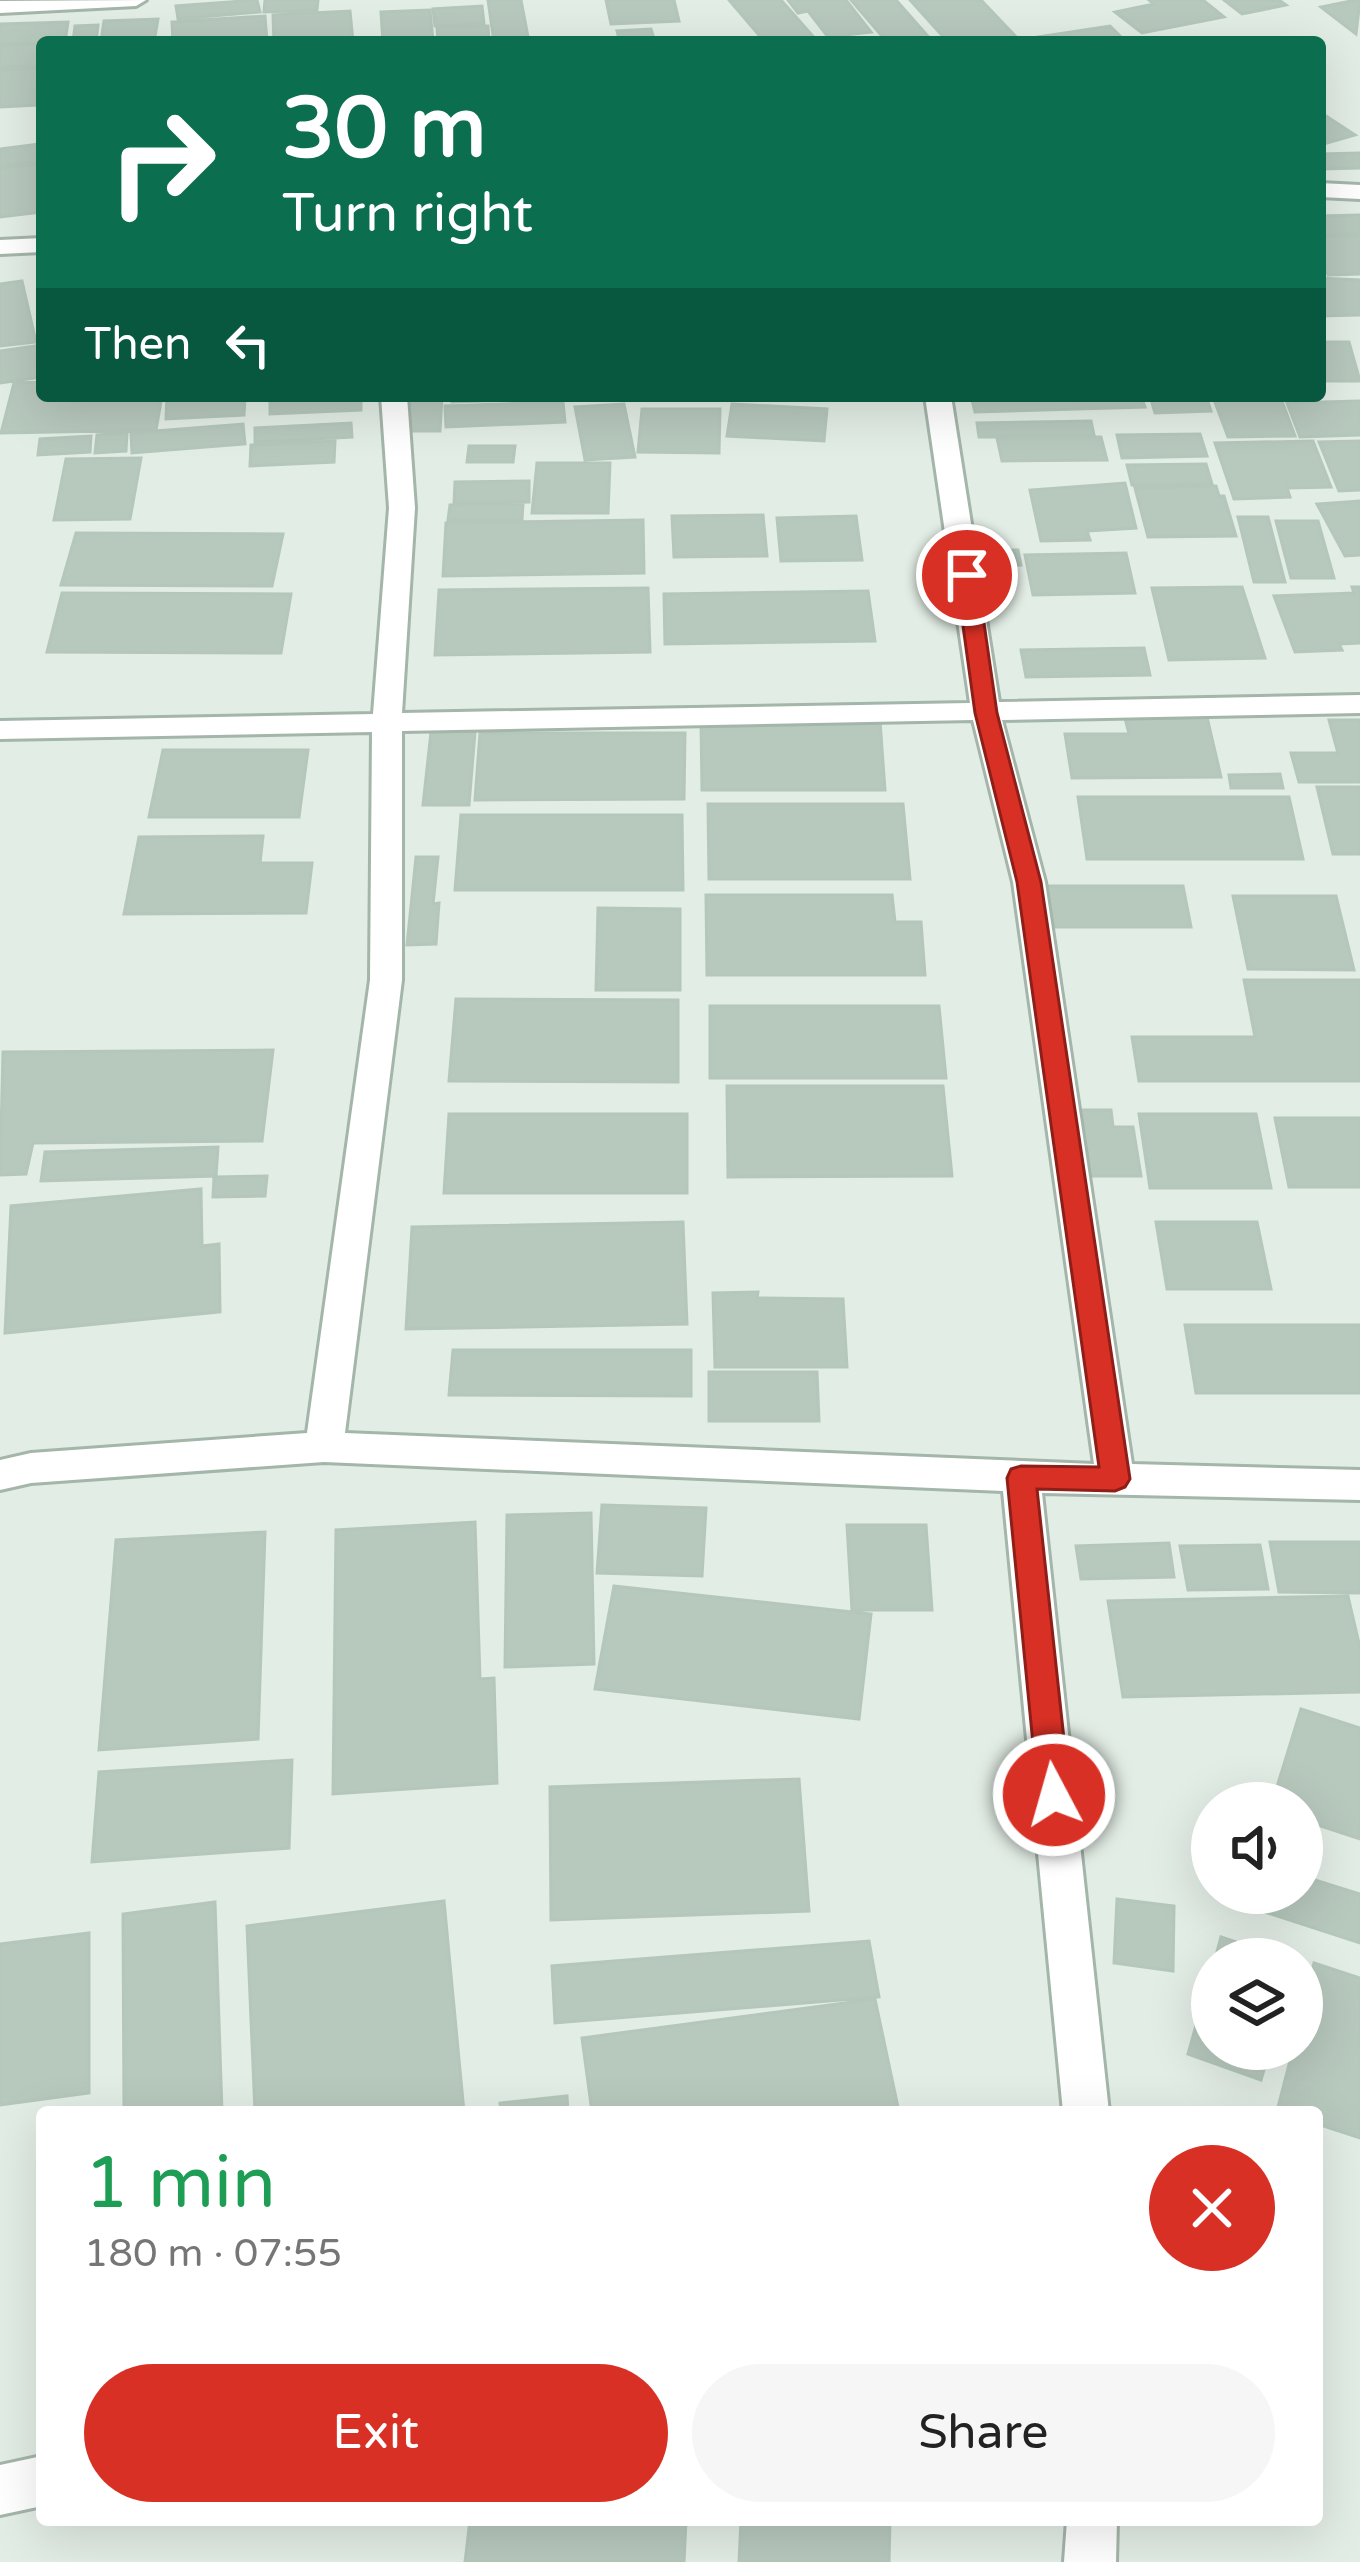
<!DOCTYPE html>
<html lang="en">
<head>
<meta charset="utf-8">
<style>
	body { margin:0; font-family:"Varela Round",sans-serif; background:#f6f6f6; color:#222; height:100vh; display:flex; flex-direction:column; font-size:45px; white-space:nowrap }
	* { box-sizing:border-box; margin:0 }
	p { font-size:39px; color:#767676 }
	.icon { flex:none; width:66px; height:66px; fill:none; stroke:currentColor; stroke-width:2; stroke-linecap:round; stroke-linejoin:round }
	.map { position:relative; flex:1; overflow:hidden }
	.details { position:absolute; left:36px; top:2106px; width:1287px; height:420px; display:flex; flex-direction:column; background:#fff; border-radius:12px; box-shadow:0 12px 48px #0002 }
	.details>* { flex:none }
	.top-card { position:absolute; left:36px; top:36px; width:1290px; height:366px; border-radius:12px; box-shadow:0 12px 48px #0002; background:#0b6e4f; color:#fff; overflow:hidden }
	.buttons { position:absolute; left:1191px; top:1782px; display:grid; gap:24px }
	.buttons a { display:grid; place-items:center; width:132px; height:132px; border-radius:50%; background:#fff; box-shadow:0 12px 48px #0002; font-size:60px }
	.pin { position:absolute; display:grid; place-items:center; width:102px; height:102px; color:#fff; margin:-51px; border:6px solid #fff; border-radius:50%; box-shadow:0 3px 12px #0007 }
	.me { position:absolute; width:132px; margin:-66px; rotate:354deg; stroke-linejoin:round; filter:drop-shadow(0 0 9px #0008) }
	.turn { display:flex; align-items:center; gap:42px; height:252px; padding:0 48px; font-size:54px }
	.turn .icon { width:156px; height:156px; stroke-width:2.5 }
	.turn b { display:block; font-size:84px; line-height:102px }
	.then { display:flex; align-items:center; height:114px; padding:0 48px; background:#0003; gap:24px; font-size:45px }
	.round { display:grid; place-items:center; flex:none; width:126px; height:126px; border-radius:63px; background:#f6f6f6 }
	.summary { display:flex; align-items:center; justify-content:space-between; height:204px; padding:0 48px }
	h1 { font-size:72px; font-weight:600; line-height:90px; color:#1e9e55 }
	.primary-button { display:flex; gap:24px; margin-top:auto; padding:24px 48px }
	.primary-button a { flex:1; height:138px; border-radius:72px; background:#d93025; color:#fff; font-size:48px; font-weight:600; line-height:138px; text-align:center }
	.primary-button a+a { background:#f6f6f6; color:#222 }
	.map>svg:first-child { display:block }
</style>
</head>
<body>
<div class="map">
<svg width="1360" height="2562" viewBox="0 0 1360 2562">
	<rect width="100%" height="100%" fill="#e2ede5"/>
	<!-- building -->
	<path fill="#b7c8bd" stroke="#b4c7ba" stroke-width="3" d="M257,0L260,12L178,19L176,6Z
		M265,0H318L317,10L264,12Z
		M488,0H521L529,42H494Z
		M606,0H674L679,21L611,24Z
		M729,0H781L818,42H765Z
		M788,0H846L871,32L828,37L808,11L798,13Z
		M851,0H896L933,42H887Z
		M910,0H981L1021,42H948Z
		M1149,0H1203L1224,17L1142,33L1115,12L1154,4Z
		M1224,0H1279L1286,5L1242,14Z
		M1360,0L1356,34L1321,7L1356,0Z
		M482,6L484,24L435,26L433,9Z
		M430,10L433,42H383L381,12Z
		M350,11L353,42H274L273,15Z
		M265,16L267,42H173L172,22Z
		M158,19L154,42H101L104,21Z
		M68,22L65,42L0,44V24Z
		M98,25L96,42H73L75,26Z
		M488,26L489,42H438L437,27Z
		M1110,26L1121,37L1088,42H1035L1031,38Z
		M651,29L655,42H620L617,31Z
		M42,44V66L0,67V45Z
		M42,68L38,105L0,107V70Z
		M1320,112L1355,135L1320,145Z
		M40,144L42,161L0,166V149Z
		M1360,153V168L1322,169L1320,163V154Z
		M39,164L42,212L0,217V168Z
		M1360,215V234L1320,235V216Z
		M1320,236H1360V274L1328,275L1320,253Z
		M1320,278L1360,280V315L1320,316Z
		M22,281L36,342L0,346V284Z
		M1320,342H1349L1360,381H1320Z
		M42,345V377L0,383V351Z
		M42,382V396H162L156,430L1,433L14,383Z
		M167,396H245L244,415L166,419Z
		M270,396H361V410L270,414Z
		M402,396H442L440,431H399Z
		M452,396H618L452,402Z
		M971,396H1141L1145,407L975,412Z
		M1150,396H1206L1211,411L1155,413Z
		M1280,396L1295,436L1228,437L1213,397Z
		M1360,401V435L1300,437L1287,403Z
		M563,402L565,422L446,427L445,406Z
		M624,404L635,457L585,460L575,407Z
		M732,404L827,409L824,441L727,436Z
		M642,409H720L719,453L638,452Z
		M1091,421L1094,435L979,437L977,423Z
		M351,423L352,437L255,442V428Z
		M243,424L245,444L132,453L131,433Z
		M127,433L126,451L95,453L97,435Z
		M1200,434L1207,456L1122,458L1117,435Z
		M91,436L90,452L38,455L40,439Z
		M1101,437L1107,460L1002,461L997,438Z
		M335,441L334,462L250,466L251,445Z
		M1313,441L1331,487L1287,488L1290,497L1234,499L1215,443Z
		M1360,441V490L1339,491L1319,442Z
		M469,446H515L513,462H467Z
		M141,458L130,519L54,520L66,459Z
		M537,463H610L608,513H532Z
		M1206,464L1212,484L1132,485L1127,465Z
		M529,481V502L454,503L455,482Z
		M1125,483L1136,528L1087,531L1090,540L1041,541L1030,490Z
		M1216,486L1219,496H1224L1236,536L1148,537L1135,488Z
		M1360,501V555L1345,556L1317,504Z
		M523,504L522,519L448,520L450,505Z
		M763,515L767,556L674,557L672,516Z
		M856,516L862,560L781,561L777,518Z
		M1238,517H1268L1285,582H1254Z
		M643,520L644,573L443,576L446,523Z
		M1276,521H1318L1334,578H1291Z
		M76,533L283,534L272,586L61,585Z
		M1018,550L1021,565L985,566L982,551Z
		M1126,553L1135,593L1033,595L1025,555Z
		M1242,587L1265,658L1169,660L1152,588Z
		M1352,587H1360V643L1339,644L1342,650L1295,652L1274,596L1354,593Z
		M648,588L650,652L435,655L439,590Z
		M868,591L875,641L665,644L664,594Z
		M62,593L291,594L281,653L47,652Z
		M1144,648L1150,675L1026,677L1021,650Z
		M1207,717L1221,777L1072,778L1065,734H1129L1125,718Z
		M1329,720H1360V782H1299L1291,753H1338Z
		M701,721H880L885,790H702Z
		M431,732H475L469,805H423Z
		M480,733H685L684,799L475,800Z
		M163,750H308L299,817H149Z
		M1280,774L1283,788H1231L1229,775Z
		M1317,787H1360V854H1333Z
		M1078,797H1289L1303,859H1087Z
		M708,804H903L910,879H709Z
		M461,815H682L683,890H455Z
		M263,836L260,863H312L306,913L124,914L139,837Z
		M416,857H438L433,904L439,903L436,944L407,945Z
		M1043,886H1183L1191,927H1048Z
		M706,895H892L895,922H921L925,975H707Z
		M1233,896H1336L1354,970L1248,969Z
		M598,908L680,909V990H596Z
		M1244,980H1360V1081H1139L1132,1037H1255Z
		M456,999L678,1000V1082L449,1081Z
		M710,1006H939L946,1078H710Z
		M273,1050L262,1141L33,1143L26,1174L0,1175L3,1052Z
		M727,1086H943L952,1176L728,1177Z
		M1068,1110H1111L1113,1127H1133L1141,1176H1076Z
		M449,1114H687V1193H444Z
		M1139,1114H1256L1271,1188H1150Z
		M1275,1118H1360V1187H1289Z
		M218,1147L216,1176L41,1181L45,1152Z
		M267,1176L265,1196L213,1197L214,1177Z
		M201,1189L202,1246L219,1244L220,1312L5,1333L11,1206Z
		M683,1222L687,1324L406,1329L412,1227Z
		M1156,1222H1257L1271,1289H1167Z
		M758,1292L757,1298L843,1299L847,1367H715L713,1293Z
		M1185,1325H1360V1393H1196Z
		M453,1350H691V1396L449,1395Z
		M709,1372H817L819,1421H709Z
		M602,1505L706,1508L702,1576L597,1573Z
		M591,1513L594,1664L505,1667L507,1515Z
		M475,1522L480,1679L494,1678L497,1783L333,1794L336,1530Z
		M847,1525H926L932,1610H852Z
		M265,1532L258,1739L99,1750L116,1540Z
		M1270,1542H1360V1593L1279,1592Z
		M1169,1543L1174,1577L1081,1579L1076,1546Z
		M1260,1545L1268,1589L1188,1590L1180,1546Z
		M614,1586L871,1614L859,1719L595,1689Z
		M1348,1596L1360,1648V1692L1123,1697L1108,1601Z
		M1301,1709L1360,1728V1839L1302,1820V1803H1272Z
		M292,1760L289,1848L92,1862L99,1772Z
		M799,1779L809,1911L551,1920L550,1787Z
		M1302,1876L1360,1894V1943L1246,1906L1249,1893H1302Z
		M1117,1899L1174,1906L1173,1971L1114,1963Z
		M444,1901L464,2112H255L247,1926Z
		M215,1902L222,2112H124L123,1914Z
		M89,1933V2093L0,2105V1944Z
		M1221,1937L1288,1959H1215Z
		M869,1941L879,1997L555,2023L552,1966Z
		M1314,1963L1360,1978V2138L1317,2124V2112L1277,2111L1293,2049H1302V2011Z
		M1212,1968V2049H1270L1261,2080L1188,2054Z
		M875,1999L899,2112H592L582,2038Z
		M567,2096L568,2112H501L500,2103Z
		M470,2520H686L684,2562H465Z
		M741,2520H890L889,2562H739Z"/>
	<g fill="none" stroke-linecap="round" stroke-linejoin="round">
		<!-- minor casing -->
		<g stroke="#a4b5aa" stroke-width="6">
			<path id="minor" d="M146,0L136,6L0,13V1Z
				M1320,183L1360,185V199L1320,197Z
				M42,238V252L0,254V240Z
				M381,396H407L415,508L402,713L970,703L925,396H951L999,702L1360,695V713L1002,720L1045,882L1132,1464L1360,1470V1500L1042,1493L1109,2112H1063L1003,1491L324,1462L31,1483L0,1490V1460L31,1453L307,1433L370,980L372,732L0,739V721L373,714L389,508ZM973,720L1013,882L1094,1464L345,1433L402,980V731Z
				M42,2456V2506L0,2515V2465Z
				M1067,2520H1117L1116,2562H1064Z"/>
		</g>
		<!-- minor -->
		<use href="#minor" fill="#fff" fill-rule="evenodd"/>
	</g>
	<!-- route -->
	<path fill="#d93025" stroke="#8d1f18" stroke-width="3" d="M967,569L977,575L997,713L1041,882L1130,1479L1125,1487L1115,1491L1037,1489L1070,1795L1065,1804L1054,1808L1042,1804L1038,1795L1007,1478L1011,1469L1021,1466L1099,1467L1017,882L975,713L956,575Z"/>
</svg>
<div class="buttons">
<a><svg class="icon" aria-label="sound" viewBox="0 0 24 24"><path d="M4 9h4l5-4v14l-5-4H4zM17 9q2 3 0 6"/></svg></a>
<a><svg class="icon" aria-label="layers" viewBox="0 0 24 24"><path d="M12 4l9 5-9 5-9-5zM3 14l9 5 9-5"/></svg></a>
</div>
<div class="pin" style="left:967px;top:575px;background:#d93025"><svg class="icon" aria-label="arrive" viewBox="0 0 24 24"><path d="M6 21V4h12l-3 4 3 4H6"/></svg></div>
<svg class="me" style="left:1054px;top:1795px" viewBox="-20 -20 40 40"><circle r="17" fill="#d93025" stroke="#fff" stroke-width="3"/><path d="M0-11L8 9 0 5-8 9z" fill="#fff"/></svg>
<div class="top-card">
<div class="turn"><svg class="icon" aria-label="right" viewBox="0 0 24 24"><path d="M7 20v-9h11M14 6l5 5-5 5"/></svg><div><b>30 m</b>Turn right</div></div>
<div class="then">Then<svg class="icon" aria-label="left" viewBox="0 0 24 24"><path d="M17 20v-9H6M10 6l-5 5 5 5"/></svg></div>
</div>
<section class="details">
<div class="summary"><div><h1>1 min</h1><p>180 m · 07:55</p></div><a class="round" style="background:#d93025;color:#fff"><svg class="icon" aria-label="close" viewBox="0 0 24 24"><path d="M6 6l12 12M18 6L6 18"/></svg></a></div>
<div class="primary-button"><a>Exit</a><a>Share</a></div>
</section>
</div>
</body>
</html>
